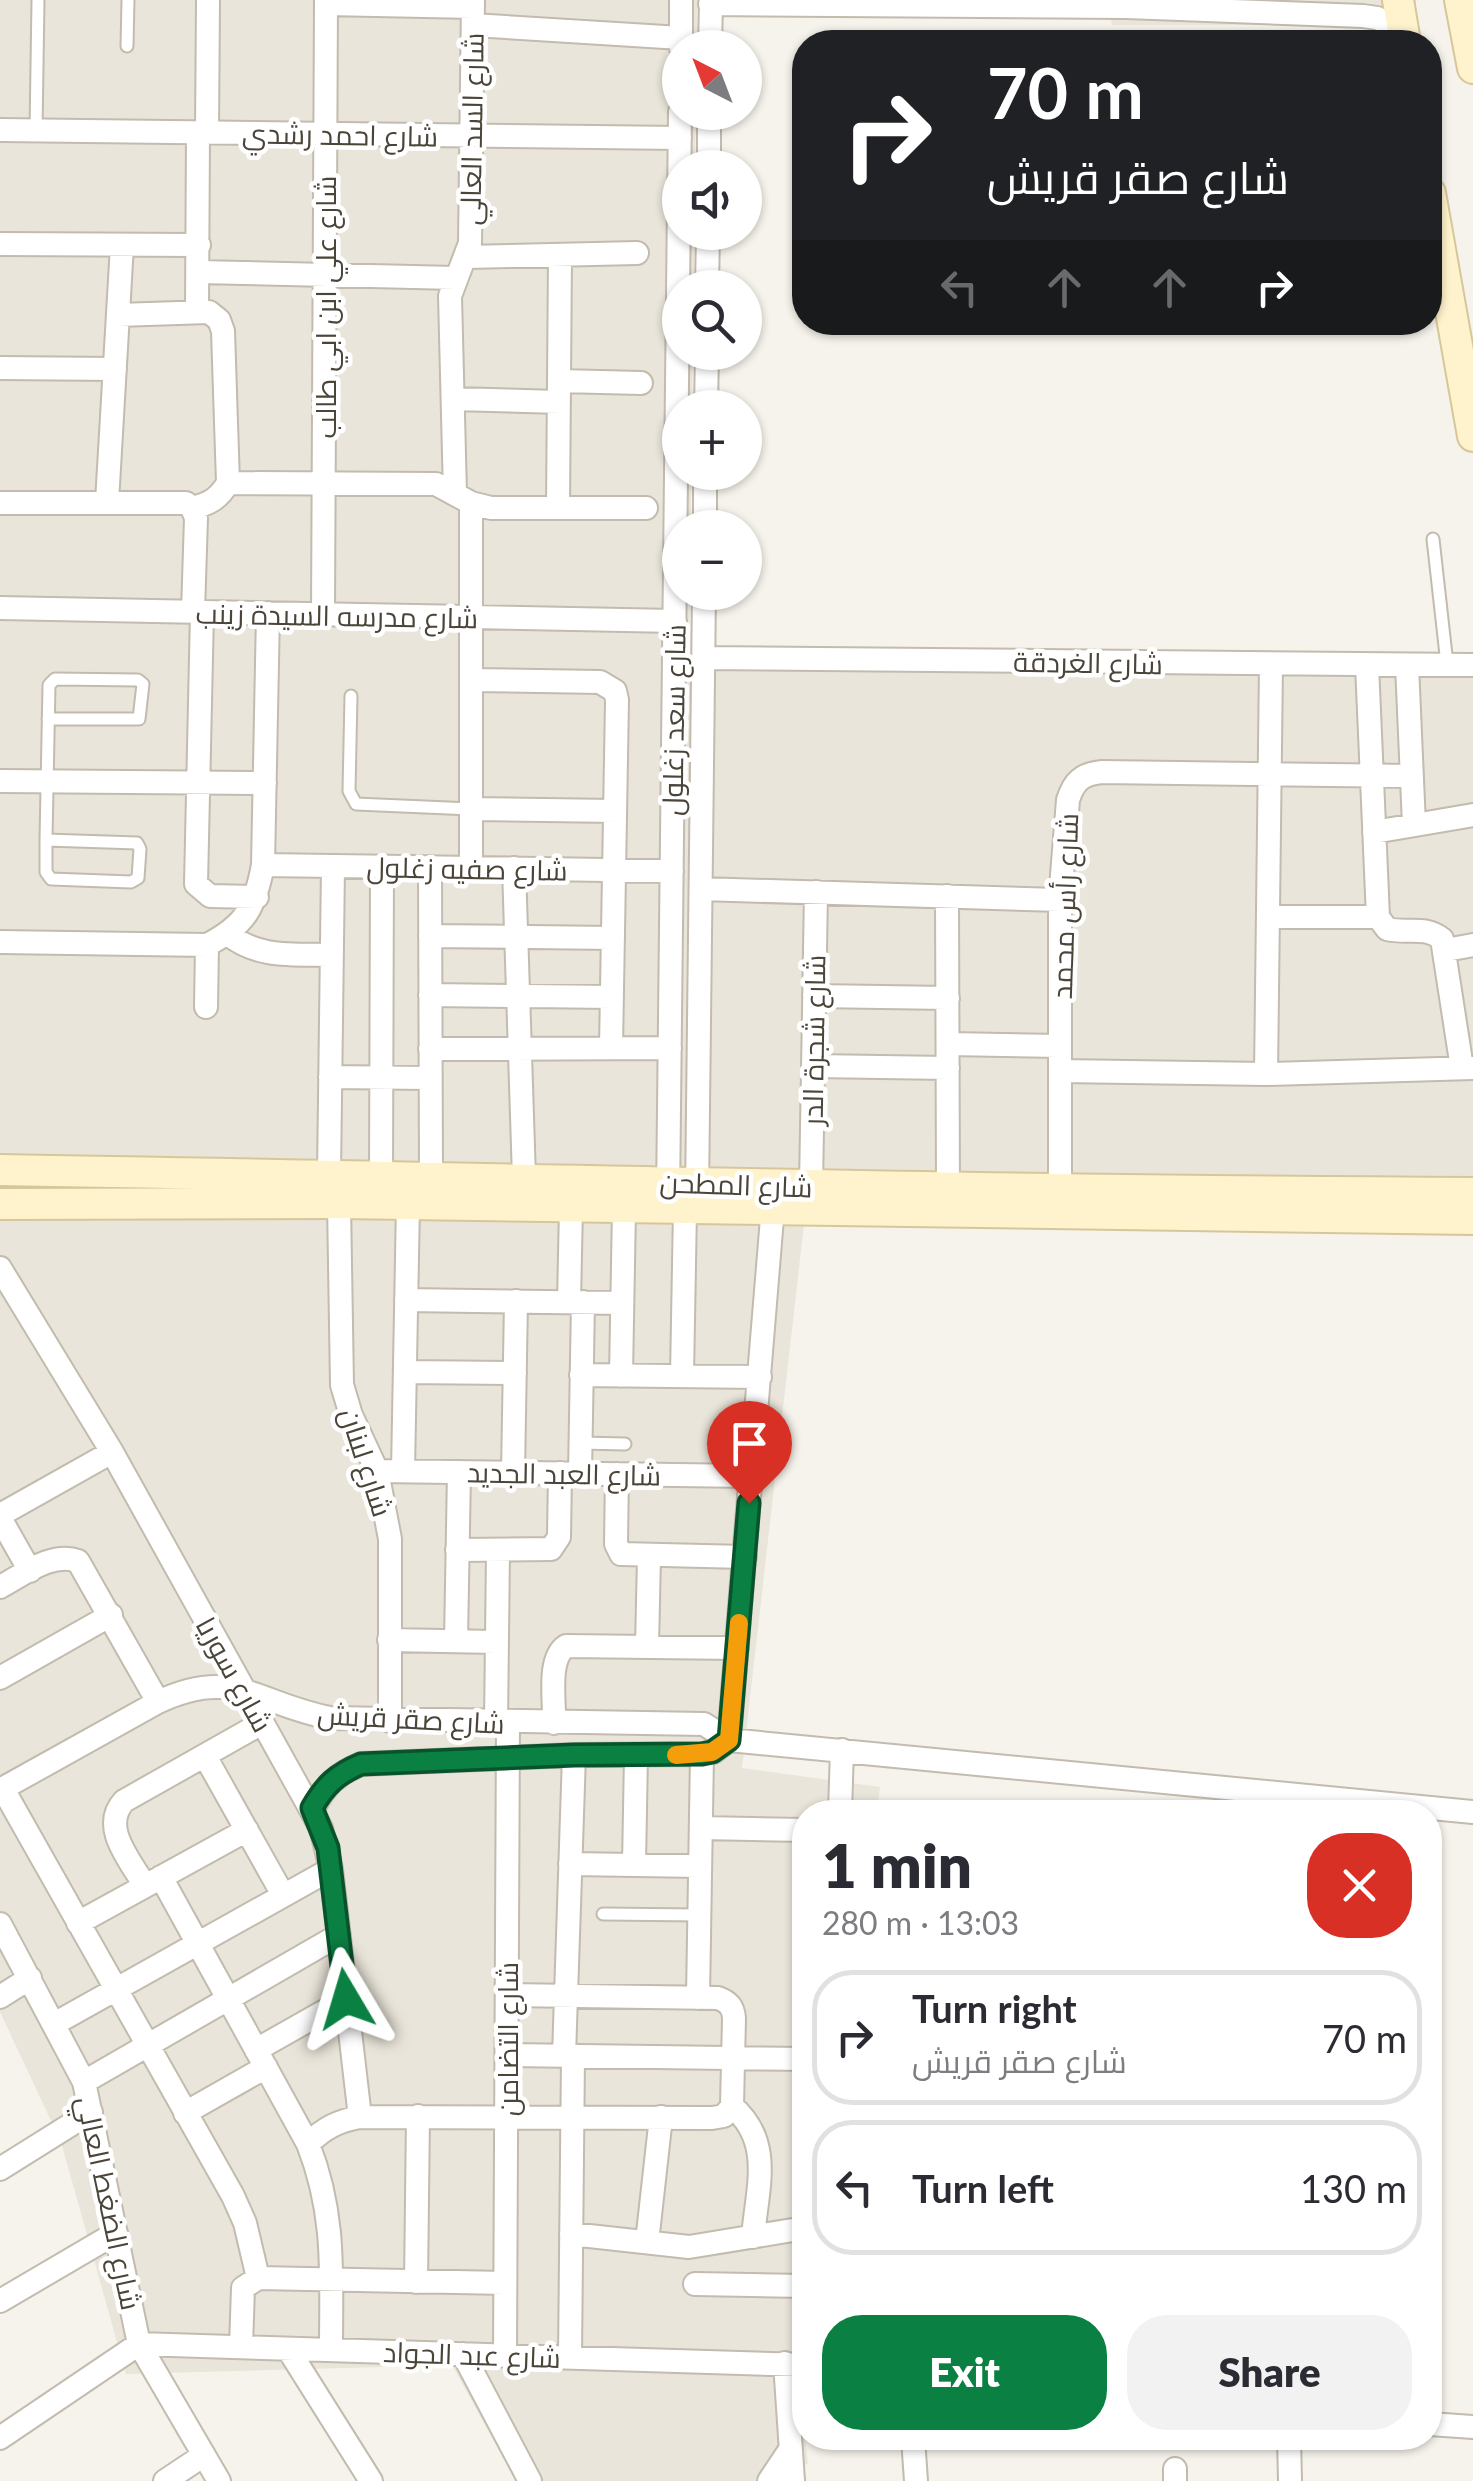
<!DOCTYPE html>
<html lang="en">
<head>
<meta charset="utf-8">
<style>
	body { margin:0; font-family:Lato,Cairo,sans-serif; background:#f2f2f3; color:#2b2b33; height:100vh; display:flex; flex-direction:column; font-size:38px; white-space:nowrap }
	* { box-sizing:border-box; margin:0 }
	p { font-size:32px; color:#7c7c81 }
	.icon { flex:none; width:55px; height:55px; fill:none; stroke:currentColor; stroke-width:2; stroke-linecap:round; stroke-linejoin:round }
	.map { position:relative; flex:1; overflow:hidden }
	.sheet { position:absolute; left:792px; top:1800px; width:650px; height:650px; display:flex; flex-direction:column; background:#fff; border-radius:40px; box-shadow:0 2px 8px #0004 }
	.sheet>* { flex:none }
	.top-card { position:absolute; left:792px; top:30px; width:650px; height:305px; border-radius:40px; box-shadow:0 2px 8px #0004; background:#202124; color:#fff; overflow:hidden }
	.needle { width:65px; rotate:318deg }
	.fabs { position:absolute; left:662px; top:30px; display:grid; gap:20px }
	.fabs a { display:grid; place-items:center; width:100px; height:100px; border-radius:50%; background:#fff; box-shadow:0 2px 8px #0004; font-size:50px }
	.pin { position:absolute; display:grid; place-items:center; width:85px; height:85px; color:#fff; margin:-102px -42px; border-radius:50% 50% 50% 0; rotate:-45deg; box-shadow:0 0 10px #0007 }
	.pin .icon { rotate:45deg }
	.me { position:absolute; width:110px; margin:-55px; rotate:353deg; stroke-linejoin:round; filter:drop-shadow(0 0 8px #0008) }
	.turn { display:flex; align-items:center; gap:35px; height:210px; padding:0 30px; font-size:45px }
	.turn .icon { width:130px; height:130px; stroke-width:2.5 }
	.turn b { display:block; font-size:70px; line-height:85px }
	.lanes { display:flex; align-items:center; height:95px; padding:0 30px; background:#0003; justify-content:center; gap:50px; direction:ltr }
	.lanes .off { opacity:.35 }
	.round { display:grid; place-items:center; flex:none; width:105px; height:105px; border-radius:40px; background:#f2f2f3 }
	.head { display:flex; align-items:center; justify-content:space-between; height:170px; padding:0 30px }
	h1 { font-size:60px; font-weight:800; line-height:75px }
	.primary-button { display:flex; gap:20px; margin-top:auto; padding:20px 30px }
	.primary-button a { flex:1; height:115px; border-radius:40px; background:#0b8043; color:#fff; font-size:40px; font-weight:800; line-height:115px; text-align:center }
	.primary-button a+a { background:#f2f2f3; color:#2b2b33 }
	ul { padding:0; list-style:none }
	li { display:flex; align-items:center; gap:30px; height:135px; margin:0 20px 15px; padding:0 10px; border:5px solid #e1e1e2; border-radius:40px }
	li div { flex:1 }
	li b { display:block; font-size:38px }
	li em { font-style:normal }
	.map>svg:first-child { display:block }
</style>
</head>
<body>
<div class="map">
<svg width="1473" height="2481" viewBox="0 0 1473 2481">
	<rect width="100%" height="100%" fill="#f6f3ec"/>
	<!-- residential -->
	<path fill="#eae5da" d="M0,0H697V47L680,48V112L696,113L695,167L680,168V232L694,233V287L680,288V352L693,353L692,407L680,408V472L691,473V527L680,528V592L690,593L689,670L1473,671V1205L807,1198L742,1768L880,1787L877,1812H805V2381L798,2385L808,2463L786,2481H516L452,2365L126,2374L61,2142L0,2012Z
		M1107,0H1416V25H1112Z"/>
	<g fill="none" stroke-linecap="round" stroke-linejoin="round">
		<!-- lane casing -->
		<g stroke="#c2bbae" stroke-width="15">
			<path id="lane" d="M127,46L128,0
				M36,131L38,0
				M1433,539L1447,664
				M351,696L349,791L356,804L471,809
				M46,840V872L51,879L131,882L138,878L140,849L137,843L46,840L49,685L55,679L138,680L143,684L139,719H48
				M580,1443L625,1444
				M603,1914L699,1915"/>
		</g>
		<!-- street casing -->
		<g stroke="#c2bbae" stroke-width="26">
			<path id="street" d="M326,4L473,7
				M710,4L1126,7L1363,16L1377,18L1403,30
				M473,25L681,38
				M681,48V0
				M710,48L711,0
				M0,130L680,138
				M207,133L208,0
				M709,168V112
				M0,244L199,245
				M466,257L637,253
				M198,272L455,278
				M707,288L708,232
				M197,310L198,133
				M118,315L209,312L219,320L223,331L228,483C219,498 210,504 192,508
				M0,368L115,369
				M560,381L641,383
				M453,399L559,402
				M706,408L707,352
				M228,483L436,484L471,503L491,508H646
				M455,494L450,296L470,243L473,0
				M107,502L122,245
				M0,503H186L192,508L196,518L193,612
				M471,503V868
				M558,508L560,255
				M705,528V472
				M0,608L675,621
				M202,612L196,884L210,896L257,897
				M323,614L326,0
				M703,658L1473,665
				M1367,665L1378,917L1387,929C1407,934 1425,925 1442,939L1462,1068
				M1407,665L1414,825
				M471,680L600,682L615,691L617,700L611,1048
				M0,781L265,783
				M471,809L615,811
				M1374,832L1473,815
				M263,865L672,871
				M430,867L431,1177
				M514,868L524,1178
				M701,889L1060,900
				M947,896L948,1189
				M1268,917H1378
				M228,934C258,959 295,954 332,955
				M430,936L613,938
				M0,942L207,945C246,925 255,907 263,865L268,613
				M1446,950L1473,945
				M430,995L612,997
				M814,996L948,998
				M206,1007L207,945
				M948,1044L1060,1046
				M430,1049L670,1048
				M813,1066L948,1068
				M1060,1071L1266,1074L1473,1068
				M1266,1074L1271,664
				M330,1077L430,1078
				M329,1175L333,866
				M381,1176L382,867
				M811,1187L816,892
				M1060,1191V900L1068,800C1074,781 1082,774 1102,772L1412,776
				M697,1195L704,592
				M668,1199L680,112
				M339,1203L342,1385L351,1415L377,1471L390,1539V1721
				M0,1268L112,1452L321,1828L331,1869L360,2117
				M406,1300L622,1303
				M569,1302L571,1207
				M405,1372L515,1373
				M581,1375L760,1377
				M621,1376L624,1208
				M682,1376L685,1209
				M377,1471L751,1476
				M403,1471L408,1204
				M513,1473L516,1301
				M580,1474L583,1302
				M617,1474L616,1544L621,1554L745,1557
				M0,1515L112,1452
				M0,1518L30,1571
				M457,1550L551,1549L559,1537L560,1473
				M0,1587C23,1575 52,1551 78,1561L158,1702
				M389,1640L496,1642
				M456,1641L459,1472
				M647,1647L649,1556
				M0,1678L111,1615
				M496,1723L498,1551
				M554,1723C555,1701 547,1659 566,1646L737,1648
				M729,1740L774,1194
				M205,1756L283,1895
				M3,1789L233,2196L245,2223L258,2278
				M0,1790L158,1702C234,1666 257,1704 330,1718L704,1724L729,1740L1473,1812
				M313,1809C325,1785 337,1774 361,1764L574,1755L702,1754L713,1752L729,1740
				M840,1812L842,1750
				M701,1828L805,1830
				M570,1864L700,1866
				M634,1865L636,1755
				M161,1877L308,2144C336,2215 331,2275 331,2350
				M145,1886C130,1860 100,1827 124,1801L262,1723
				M78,1923L247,1830
				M0,1924L84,2082L139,2344L219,2481
				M0,1997L30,1978
				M698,1998L702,1754
				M54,2024L331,1869
				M256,2050L346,1999
				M507,2055L805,2059
				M564,2056L574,1755
				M84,2082L339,1935
				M732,2106C774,2142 757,2188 753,2237
				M185,2113L266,2067
				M308,2144C324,2128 338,2121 360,2117L712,2118L724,2116L732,2106L734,2018C733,2007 729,2002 718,1998L507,1995
				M0,2169L91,2112
				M571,2234L689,2247L805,2228
				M647,2242L661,2117
				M416,2282L418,2116
				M695,2284L805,2286
				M0,2301L116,2233
				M241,2347L243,2288L258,2278L505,2283
				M288,2349L371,2481
				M463,2354L530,2481
				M505,2355L508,1723
				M570,2357L573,2056
				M785,2363L793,2481
				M1430,2424L1473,2427
				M0,2438L139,2344L805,2365
				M913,2438L916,2481
				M1289,2438L1290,2481
				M165,2481L204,2455
				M769,2481L789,2451
				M1175,2481V2469"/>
		</g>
		<!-- secondary casing -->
		<g stroke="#d6c79b" stroke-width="34">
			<path id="secondary" d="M1398,0L1405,42
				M1460,0L1473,68
				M1430,193L1473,436
				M0,1170C491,1178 982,1191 1473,1193
				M0,1204L339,1203L1473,1219"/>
		</g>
		<!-- lane -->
		<use href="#lane" stroke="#fff" stroke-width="11"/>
		<!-- street -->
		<use href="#street" stroke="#fff" stroke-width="22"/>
		<!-- secondary -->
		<use href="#secondary" stroke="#fff3cd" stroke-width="30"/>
	</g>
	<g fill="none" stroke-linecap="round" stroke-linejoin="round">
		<!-- route casing -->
		<g stroke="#07532c" stroke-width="25">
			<path id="route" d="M346,1999L328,1848L312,1808C325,1785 337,1774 361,1764L574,1755L702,1754L712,1752L729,1740L749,1503"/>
		</g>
		<!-- route -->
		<use href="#route" stroke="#0b8043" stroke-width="18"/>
		<!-- slow -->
		<path stroke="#f59e0b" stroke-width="18" d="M676,1755L712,1752L729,1740L739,1623"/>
	</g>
	<g text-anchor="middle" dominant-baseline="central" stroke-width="9" stroke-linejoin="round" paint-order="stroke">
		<!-- street labels -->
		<g font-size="28" fill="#4b4439" stroke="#fff">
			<text transform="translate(471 129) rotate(-89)">شارع السد العالي</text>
			<text transform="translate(340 134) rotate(1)">شارع احمد رشدي</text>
			<text transform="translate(325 307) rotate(-90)">شارع علي ابن ابي طالب</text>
			<text transform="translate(337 615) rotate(1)">شارع مدرسه السيدة زينب</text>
			<text transform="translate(1088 662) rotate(1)">شارع الغردقة</text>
			<text transform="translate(673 720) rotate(-89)">شارع سعد زغلول</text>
			<text transform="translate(467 868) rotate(1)">شارع صفيه زغلول</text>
			<text transform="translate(1064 906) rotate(-88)">شارع رأس محمد</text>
			<text transform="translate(813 1040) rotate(-89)">شارع شجرة الدر</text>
			<text transform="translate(736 1184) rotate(2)">شارع المطحن</text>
			<text transform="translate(367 1462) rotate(72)">شارع لبنان</text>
			<text transform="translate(564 1473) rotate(1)">شارع العبد الجديد</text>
			<text transform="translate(235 1674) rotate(61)">شارع سوريا</text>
			<text transform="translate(411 1718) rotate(3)">شارع صقر قريش</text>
			<text transform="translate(507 2039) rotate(-90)">شارع التضامن</text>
			<text transform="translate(110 2203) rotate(78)">شارع الضغط العالي</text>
			<text transform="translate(472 2354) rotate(2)">شارع عبد الجواد</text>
		</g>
	</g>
</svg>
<div class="fabs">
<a><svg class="needle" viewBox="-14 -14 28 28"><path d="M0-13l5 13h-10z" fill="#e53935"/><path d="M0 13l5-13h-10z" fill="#7c7c81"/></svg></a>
<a><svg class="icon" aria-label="sound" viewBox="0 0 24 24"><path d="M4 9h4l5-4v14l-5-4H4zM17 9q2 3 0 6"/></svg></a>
<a><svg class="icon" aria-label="search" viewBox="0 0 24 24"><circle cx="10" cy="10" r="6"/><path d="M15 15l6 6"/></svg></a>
<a>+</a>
<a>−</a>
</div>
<div class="pin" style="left:749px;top:1503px;background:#d93025"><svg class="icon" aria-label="arrive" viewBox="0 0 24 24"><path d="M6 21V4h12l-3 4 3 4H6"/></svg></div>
<svg class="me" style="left:346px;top:1999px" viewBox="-20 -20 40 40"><path d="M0-17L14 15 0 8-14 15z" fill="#0b8043" stroke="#fff" stroke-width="4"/></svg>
<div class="top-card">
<div class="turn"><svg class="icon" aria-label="right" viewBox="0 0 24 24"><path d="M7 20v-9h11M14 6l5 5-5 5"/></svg><div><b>70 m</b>شارع صقر قريش</div></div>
<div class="lanes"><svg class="icon off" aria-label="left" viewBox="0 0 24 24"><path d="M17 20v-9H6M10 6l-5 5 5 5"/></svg><svg class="icon off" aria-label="ahead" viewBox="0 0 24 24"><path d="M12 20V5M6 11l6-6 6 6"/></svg><svg class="icon off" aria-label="ahead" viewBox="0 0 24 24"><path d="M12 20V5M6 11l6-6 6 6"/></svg><svg class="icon" aria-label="right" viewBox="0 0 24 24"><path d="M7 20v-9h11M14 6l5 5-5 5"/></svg></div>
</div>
<section class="sheet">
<div class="head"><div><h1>1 min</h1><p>280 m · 13:03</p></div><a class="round" style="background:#d93025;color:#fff"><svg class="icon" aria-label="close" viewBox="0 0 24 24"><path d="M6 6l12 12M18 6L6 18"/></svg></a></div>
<ul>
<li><svg class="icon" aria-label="right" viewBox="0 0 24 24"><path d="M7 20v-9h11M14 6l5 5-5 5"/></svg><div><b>Turn right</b><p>شارع صقر قريش</p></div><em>70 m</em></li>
<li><svg class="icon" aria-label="left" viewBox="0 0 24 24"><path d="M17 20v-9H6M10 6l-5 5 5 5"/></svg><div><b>Turn left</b></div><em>130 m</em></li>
</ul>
<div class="primary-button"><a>Exit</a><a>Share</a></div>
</section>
</div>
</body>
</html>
